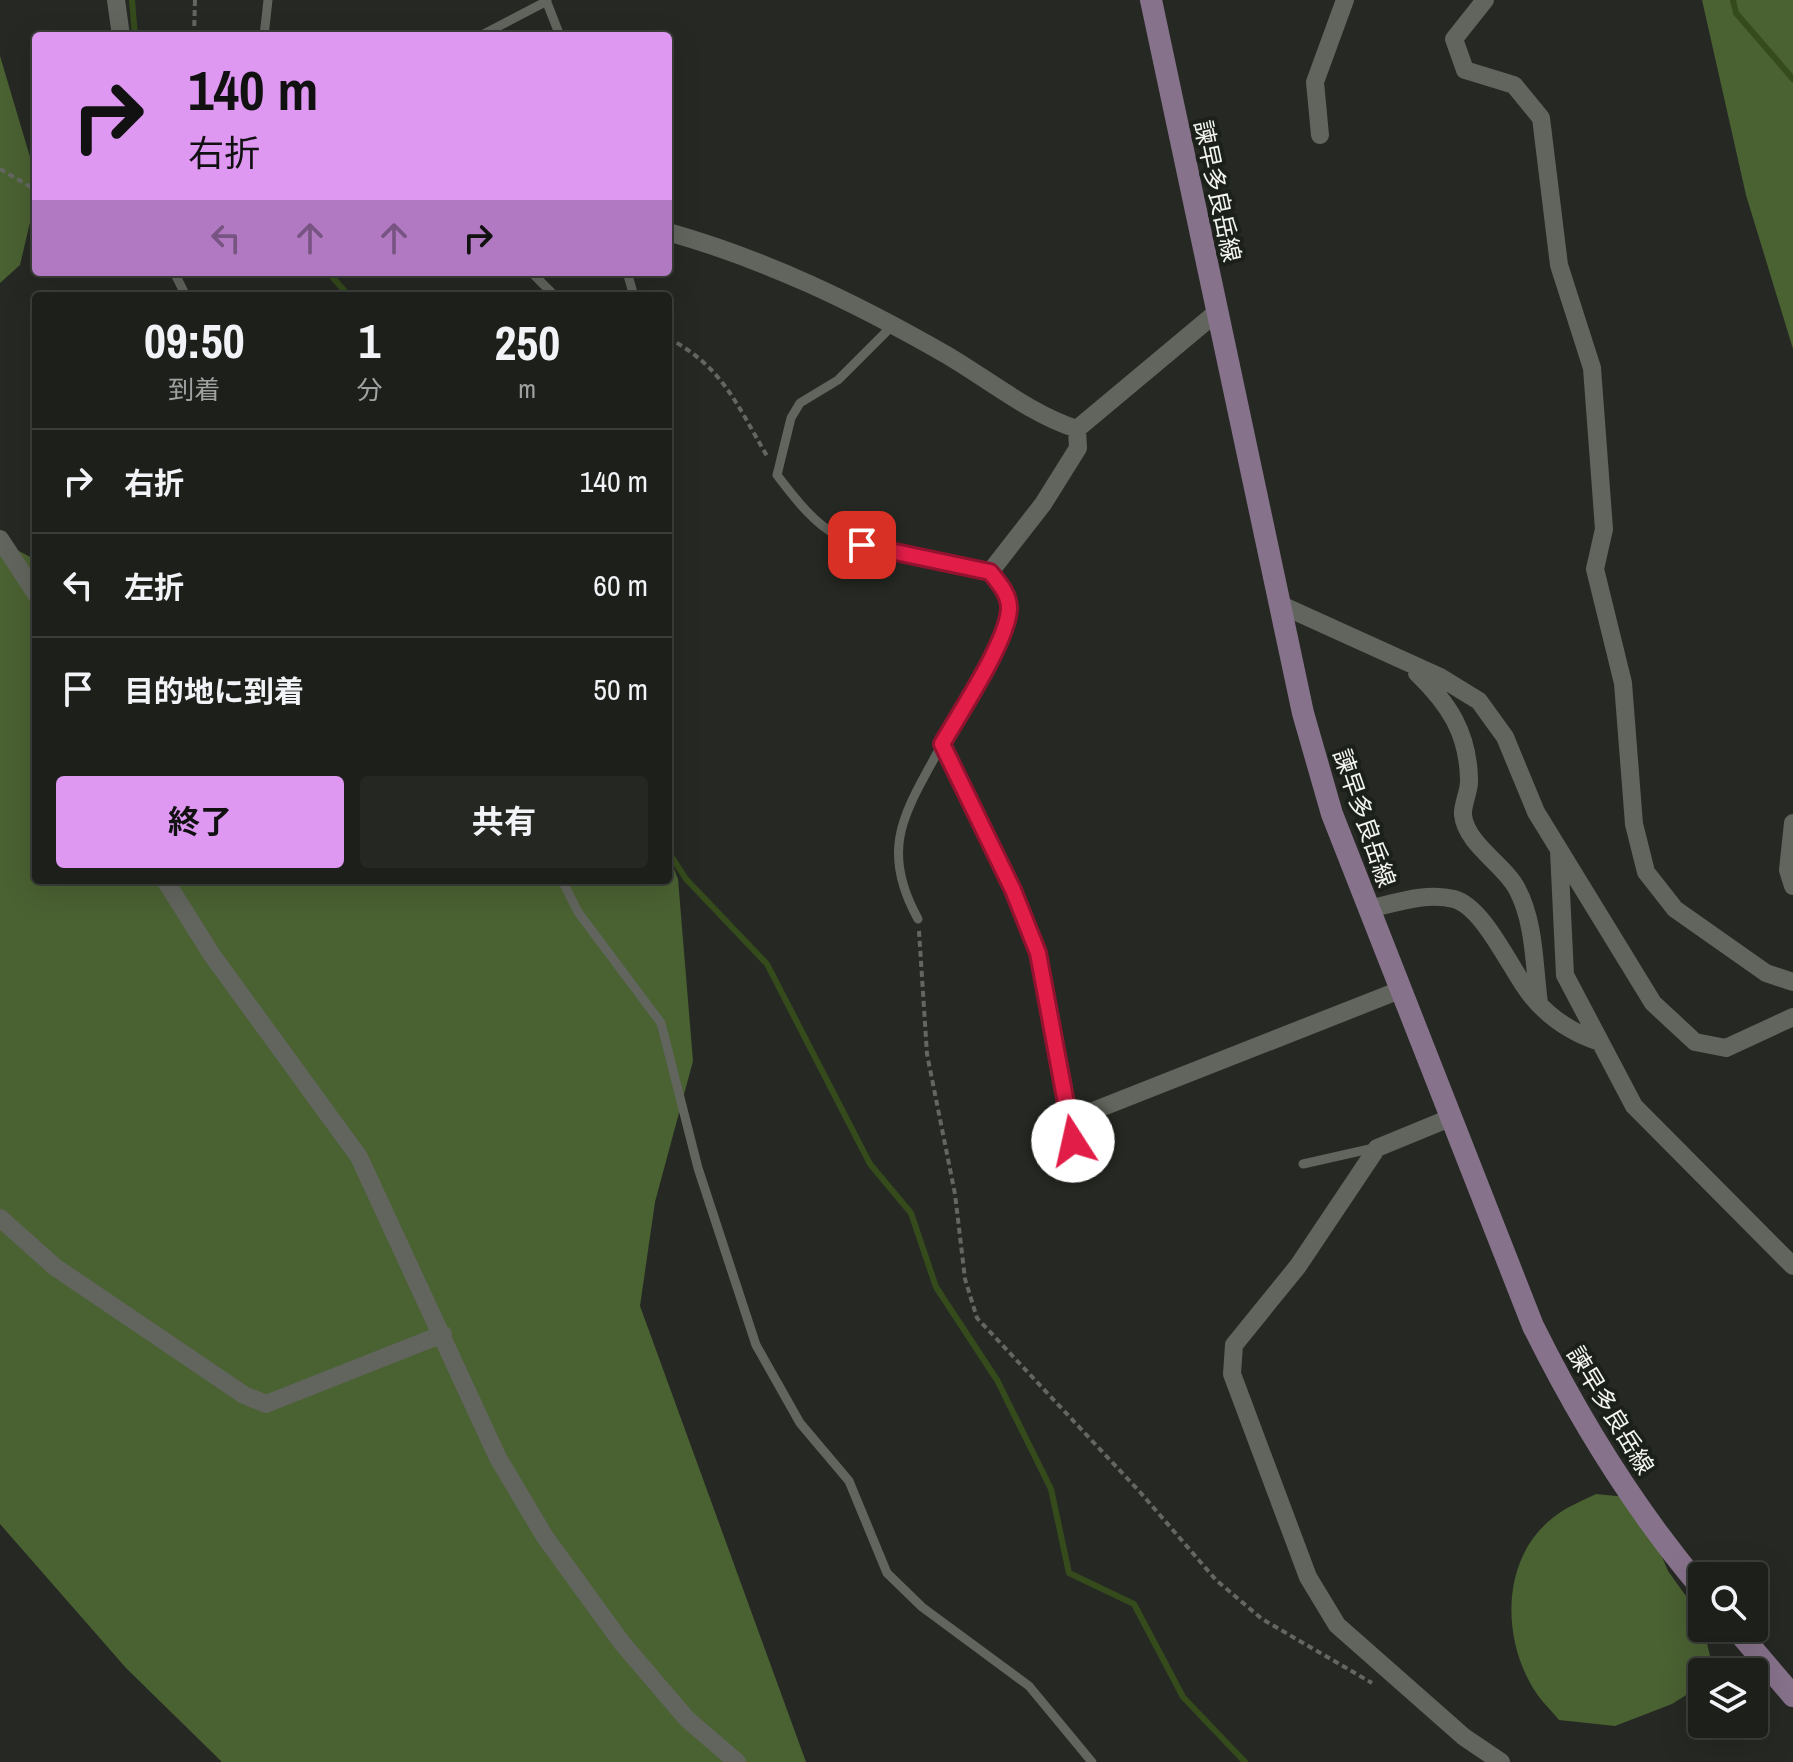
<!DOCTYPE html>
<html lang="ja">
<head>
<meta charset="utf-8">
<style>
	body { margin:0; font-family:"Archivo Narrow","Noto Sans JP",sans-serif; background:#252723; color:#f1f3f6; height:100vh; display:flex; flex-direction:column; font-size:30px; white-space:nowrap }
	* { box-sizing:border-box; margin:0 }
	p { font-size:26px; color:#a0a2a2 }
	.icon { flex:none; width:44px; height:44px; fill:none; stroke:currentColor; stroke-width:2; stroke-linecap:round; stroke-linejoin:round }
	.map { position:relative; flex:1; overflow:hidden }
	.sheet { position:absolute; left:32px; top:292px; width:640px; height:592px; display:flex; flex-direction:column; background:#1c1f1a; border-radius:8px; box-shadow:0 8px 32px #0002,0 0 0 2px #3a3d39 }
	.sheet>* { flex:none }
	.hud { position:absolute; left:32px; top:32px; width:640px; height:244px; border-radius:8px; box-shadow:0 8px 32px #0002,0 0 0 2px #3a3d39; background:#de98f2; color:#111; overflow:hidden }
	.buttons { position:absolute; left:1688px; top:1562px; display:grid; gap:16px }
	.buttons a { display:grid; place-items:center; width:80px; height:80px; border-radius:8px; background:#1c1f1a; box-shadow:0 8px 32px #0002,0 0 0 2px #3a3d39; font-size:40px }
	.pin { position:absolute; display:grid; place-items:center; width:68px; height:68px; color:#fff; margin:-34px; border-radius:16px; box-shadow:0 4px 12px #0006 }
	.me { position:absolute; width:88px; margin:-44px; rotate:350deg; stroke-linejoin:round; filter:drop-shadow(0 0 6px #0008) }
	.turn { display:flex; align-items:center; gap:28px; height:168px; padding:0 24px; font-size:36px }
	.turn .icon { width:104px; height:104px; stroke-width:2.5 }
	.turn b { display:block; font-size:56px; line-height:68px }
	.lanes { display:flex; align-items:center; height:76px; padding:0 24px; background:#0003; justify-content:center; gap:40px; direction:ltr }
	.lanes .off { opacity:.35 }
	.eta { display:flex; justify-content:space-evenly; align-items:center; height:136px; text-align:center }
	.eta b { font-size:48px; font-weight:700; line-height:56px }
	.button { display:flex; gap:16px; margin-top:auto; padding:16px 24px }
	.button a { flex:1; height:92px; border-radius:8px; background:#de98f2; color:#111; font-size:32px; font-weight:700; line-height:92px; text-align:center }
	.button a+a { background:#252723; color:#f1f3f6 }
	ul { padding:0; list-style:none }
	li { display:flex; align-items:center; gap:24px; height:104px; padding:0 24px; border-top:2px solid #3a3d39 }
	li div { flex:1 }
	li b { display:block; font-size:30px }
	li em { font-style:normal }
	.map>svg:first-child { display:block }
</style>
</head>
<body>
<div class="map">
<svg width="1793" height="1762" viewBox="0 0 1793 1762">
	<rect width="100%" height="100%" fill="#262923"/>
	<!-- forest -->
	<path fill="#4a6132" d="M1702,0H1793V349L1746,195Z
		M0,56L36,177V197L20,265L0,283Z
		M0,541L36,560V880H668V854L678,879L693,1061L655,1202L640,1306L806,1762H222L126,1668L0,1524Z
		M1596,1494L1627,1497L1643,1512L1668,1571L1701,1617L1710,1656L1707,1672H1702V1685L1672,1704L1615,1726L1559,1720C1551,1710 1541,1701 1535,1691C1500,1637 1501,1553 1558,1514C1569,1506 1584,1500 1596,1494Z"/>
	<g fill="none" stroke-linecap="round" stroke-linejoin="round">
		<!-- stream -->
		<path stroke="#354b1c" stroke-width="6" d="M132,0L135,36
			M1733,0L1736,13L1793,79
			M328,272L349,296
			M668,851L686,879L767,964L870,1164L911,1213L936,1287L997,1380L1051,1489L1069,1573L1134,1604L1183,1697L1245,1762"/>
		<!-- path -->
		<path stroke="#646761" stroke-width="4" stroke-dasharray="6 4" stroke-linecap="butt" d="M194,36L195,0
			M0,169L36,190
			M668,338C723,367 737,405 767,456
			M919,931L927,1054L955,1194L965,1279L977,1318L1140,1492L1216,1580L1262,1619L1372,1683"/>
		<!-- service -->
		<path stroke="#61655d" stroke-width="9" d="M546,0L560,36
			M264,36L268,0
			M480,36L547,1
			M174,272L186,296
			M531,272L555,296
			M627,272L634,296
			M892,326L838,380L800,403L791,418L777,475C794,497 813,523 838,536C883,559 941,563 990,572
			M562,880L578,912L661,1023L698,1168L756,1345L800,1423L849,1481L887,1573L922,1607L1029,1686L1092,1762
			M918,919C878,847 906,811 941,746
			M1303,1164L1374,1148"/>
		<!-- minor -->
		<path stroke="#61655d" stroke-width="18" d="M116,0L121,36
			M1485,0L1454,39L1465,70L1514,85L1541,118L1559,265L1592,368L1604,529L1595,569L1623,683L1634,824L1646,872L1675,909L1766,973L1793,982
			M1320,135L1315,82L1345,0
			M668,232C767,260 856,303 945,354C988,379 1030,414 1077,429
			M0,539L36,594
			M1279,604L1440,677L1479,701L1505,737L1536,812L1653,1003L1695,1042L1726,1048L1793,1017
			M1417,673C1449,704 1468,733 1469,779C1470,791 1462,804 1463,815C1466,844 1505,865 1517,889C1535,922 1534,967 1539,1003
			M1793,823L1788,870L1793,886
			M1559,851L1565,975L1634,1106L1793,1266
			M165,880L212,955L359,1157L498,1458L545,1537L622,1643L687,1719L737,1762
			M1369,909C1396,903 1426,892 1454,899C1484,907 1511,970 1530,994C1549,1018 1572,1033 1600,1042
			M1450,1118L1377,1148L1298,1266L1234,1345L1232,1374L1308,1577L1337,1625L1464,1737L1501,1762
			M1070,1120L1038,953L1013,890L942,744C960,712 1007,644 1009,610C1010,594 999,583 990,572L1043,504L1078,448L1077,429L1217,312
			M1076,1162L1070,1120L1400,990
			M0,1218L55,1267L244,1395L266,1404L443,1334"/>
		<!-- secondary -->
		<path stroke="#87728b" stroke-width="22" d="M1151,0L1303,713L1332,814L1533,1326C1579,1419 1635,1510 1702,1589
			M1735,1628L1793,1696"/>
	</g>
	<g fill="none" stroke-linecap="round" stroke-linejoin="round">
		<!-- route casing -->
		<g stroke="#92132f" stroke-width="20">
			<path id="route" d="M862,545L990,572C999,583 1010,595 1009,610C1006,644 960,712 942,744L1013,890L1038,953L1073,1141"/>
		</g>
		<!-- route -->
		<use href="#route" stroke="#e11d48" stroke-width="14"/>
	</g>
	<g text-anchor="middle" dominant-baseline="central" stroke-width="8" stroke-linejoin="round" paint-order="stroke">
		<!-- street labels -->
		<g font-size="24" fill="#f3f5f1" stroke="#1c201a">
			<text transform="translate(1218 191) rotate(78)">諫早多良岳線</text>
			<text transform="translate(1365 818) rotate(71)">諫早多良岳線</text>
			<text transform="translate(1611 1410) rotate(59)">諫早多良岳線</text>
		</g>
	</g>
</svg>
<div class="buttons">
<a><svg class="icon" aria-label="search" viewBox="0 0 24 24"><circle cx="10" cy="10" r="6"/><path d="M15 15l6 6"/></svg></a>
<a><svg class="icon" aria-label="layers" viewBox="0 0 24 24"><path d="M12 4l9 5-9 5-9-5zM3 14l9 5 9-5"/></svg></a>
</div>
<div class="pin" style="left:862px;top:545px;background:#d93025"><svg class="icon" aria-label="arrive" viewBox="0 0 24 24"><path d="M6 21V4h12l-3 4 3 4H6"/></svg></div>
<svg class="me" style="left:1073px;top:1141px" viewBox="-20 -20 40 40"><circle r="19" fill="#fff"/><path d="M0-13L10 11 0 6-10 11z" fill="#e11d48"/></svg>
<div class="hud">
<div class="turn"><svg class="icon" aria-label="right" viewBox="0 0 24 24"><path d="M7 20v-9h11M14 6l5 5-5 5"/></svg><div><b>140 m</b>右折</div></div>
<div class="lanes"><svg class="icon off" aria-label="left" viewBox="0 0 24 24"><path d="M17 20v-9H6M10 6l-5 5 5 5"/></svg><svg class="icon off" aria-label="ahead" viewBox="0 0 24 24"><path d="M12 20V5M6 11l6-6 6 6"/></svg><svg class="icon off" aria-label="ahead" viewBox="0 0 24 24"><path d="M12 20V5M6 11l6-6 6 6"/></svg><svg class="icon" aria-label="right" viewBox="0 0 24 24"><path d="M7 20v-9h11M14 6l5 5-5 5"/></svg></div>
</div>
<section class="sheet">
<div class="eta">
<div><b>09:50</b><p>到着</p></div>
<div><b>1</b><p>分</p></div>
<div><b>250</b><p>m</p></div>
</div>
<ul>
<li><svg class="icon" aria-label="right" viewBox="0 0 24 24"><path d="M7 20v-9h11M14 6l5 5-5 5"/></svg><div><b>右折</b></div><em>140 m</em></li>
<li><svg class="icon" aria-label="left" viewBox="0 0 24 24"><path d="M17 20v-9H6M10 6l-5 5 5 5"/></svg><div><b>左折</b></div><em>60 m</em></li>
<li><svg class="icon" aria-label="arrive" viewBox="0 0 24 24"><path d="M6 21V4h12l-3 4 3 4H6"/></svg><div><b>目的地に到着</b></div><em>50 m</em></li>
</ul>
<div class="button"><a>終了</a><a>共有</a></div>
</section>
</div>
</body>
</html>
